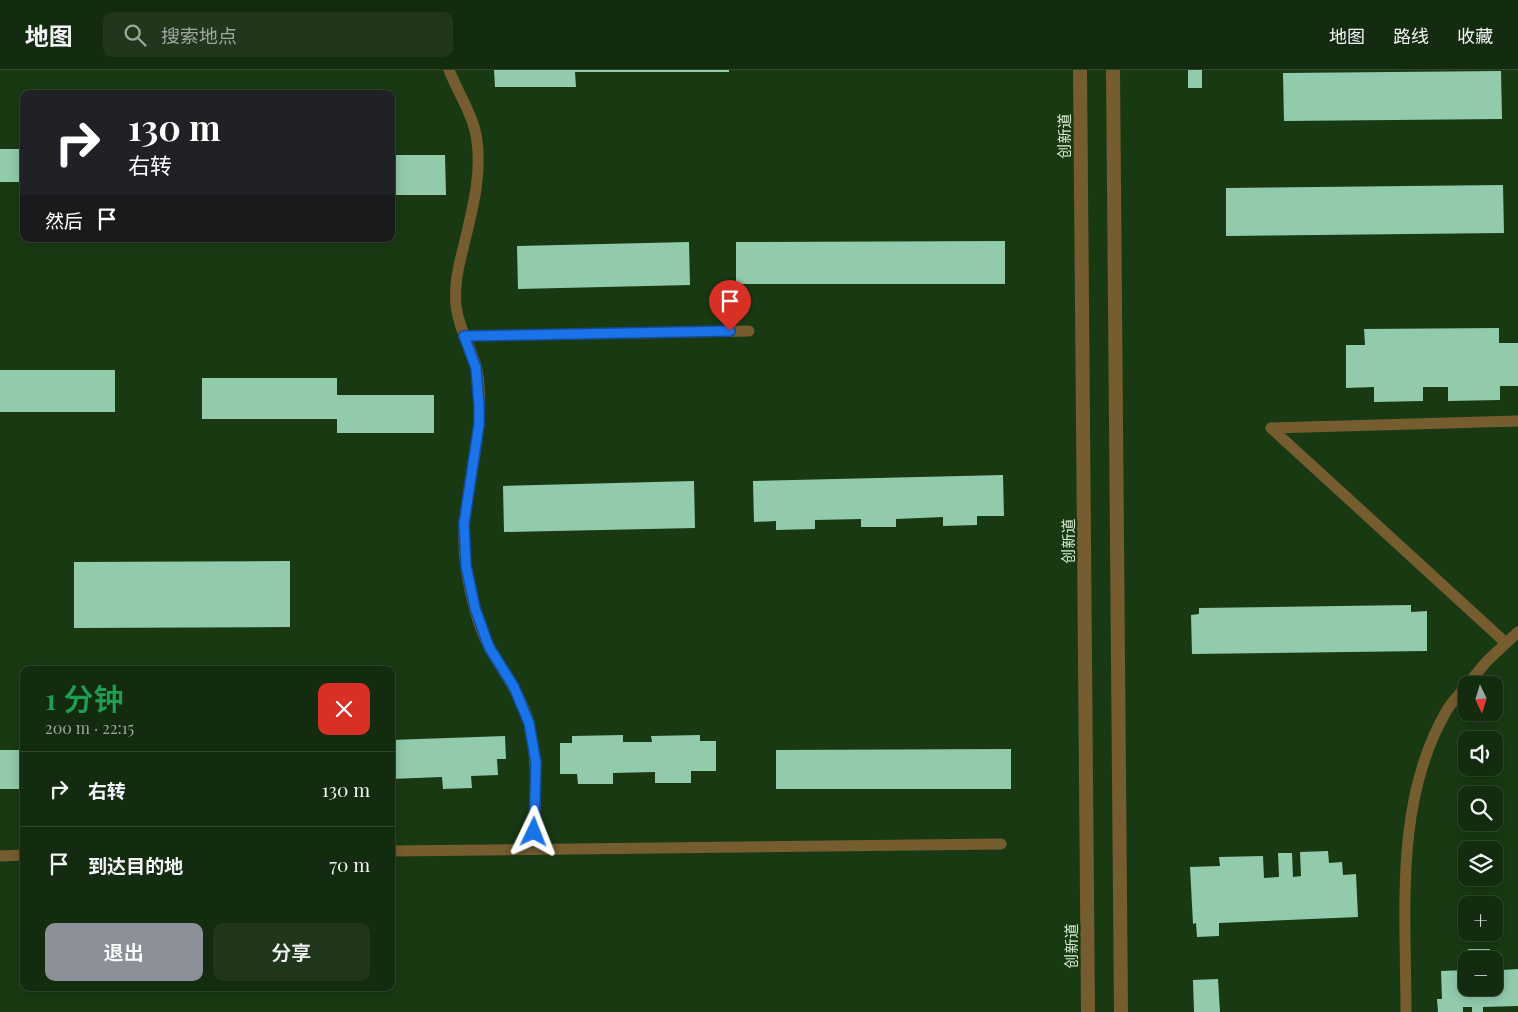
<!DOCTYPE html>
<html lang="zh">
<head>
<meta charset="utf-8">
<style>
	body { margin:0; font-family:"Playfair Display","Noto Sans SC",serif; background:#20371c; color:#f1f3f6; height:100vh; display:flex; flex-direction:column; font-size:19px; white-space:nowrap }
	* { box-sizing:border-box; margin:0 }
	p { font-size:16px; color:#9da79e }
	.icon { flex:none; width:28px; height:28px; fill:none; stroke:currentColor; stroke-width:2; stroke-linecap:round; stroke-linejoin:round }
	.map { position:relative; flex:1; overflow:hidden }
	.sheet { position:absolute; left:20px; top:596px; width:375px; height:325px; display:flex; flex-direction:column; background:#132b0e; border-radius:10px; box-shadow:0 2px 12px #0003,0 0 0 1px #32472e }
	.sheet>* { flex:none }
	.guide { position:absolute; left:20px; top:20px; width:375px; height:152px; border-radius:10px; box-shadow:0 2px 12px #0003,0 0 0 1px #32472e; background:#202124; color:#fff; overflow:hidden }
	.needle { width:32px; rotate:176deg }
	.buttons { position:absolute; left:1458px; top:606px; display:grid; gap:10px }
	.buttons a { display:grid; place-items:center; width:45px; height:45px; border-radius:10px; background:#132b0e; box-shadow:0 2px 12px #0003,0 0 0 1px #32472e; font-size:25px }
	.pin { position:absolute; display:grid; place-items:center; width:42px; height:42px; color:#fff; margin:-51px -21px; border-radius:50% 50% 50% 0; rotate:-45deg; box-shadow:0 0 5px #0007 }
	.pin .icon { rotate:45deg }
	.me { position:absolute; width:55px; margin:-28px; rotate:2deg; stroke-linejoin:round; filter:drop-shadow(0 0 4px #0008) }
	.turn { display:flex; align-items:center; gap:18px; height:105px; padding:0 25px; font-size:22px }
	.turn .icon { width:65px; height:65px; stroke-width:2.5 }
	.turn b { display:block; font-size:35px; line-height:42px }
	.then { display:flex; align-items:center; height:48px; padding:0 25px; background:#0003; gap:10px; font-size:19px }
	.round { display:grid; place-items:center; flex:none; width:52px; height:52px; border-radius:10px; background:#20371c }
	.overview { display:flex; align-items:center; justify-content:space-between; height:85px; padding:0 25px }
	h1 { font-size:30px; font-weight:600; line-height:38px; color:#1e9e55 }
	.button { display:flex; gap:10px; margin-top:auto; padding:10px 25px }
	.button a { flex:1; height:58px; border-radius:10px; background:#8c9099; color:#fff; font-size:20px; font-weight:600; line-height:58px; text-align:center }
	.button a+a { background:#20371c; color:#f1f3f6 }
	ul { padding:0; list-style:none }
	li { display:flex; align-items:center; gap:15px; height:75px; padding:0 25px; border-top:1px solid #32472e }
	li div { flex:1 }
	li b { display:block; font-size:19px }
	li em { font-style:normal }
	header { display:flex; align-items:center; gap:30px; box-sizing:border-box; height:70px; padding:0 25px; background:#132b0e; border-bottom:1px solid #32472e }
	header strong { font-size:24px }
	nav { display:flex; gap:28px; margin-inline-start:auto; font-size:18px }
	.search { width:350px; height:45px; background:#20371c; display:flex; align-items:center; gap:12px; box-sizing:border-box; padding:0 18px; border-radius:10px; color:#9da79e; font-size:19px }
	.map>svg:first-child { display:block }
</style>
</head>
<body>
<header>
<strong>地图</strong>
<div class="search"><svg class="icon" aria-label="search" viewBox="0 0 24 24"><circle cx="10" cy="10" r="6"/><path d="M15 15l6 6"/></svg>搜索地点</div>
<nav><a>地图</a><a>路线</a><a>收藏</a></nav>
</header>
<div class="map">
<svg width="1518" height="942" viewBox="0 0 1518 942">
	<rect width="100%" height="100%" fill="#193913"/>
	<!-- building -->
	<path fill="#92cbac" d="M494,0H729V2H575L576,17H495Z
		M1188,0H1202V18H1188Z
		M1501,1L1502,49L1284,51L1283,3Z
		M0,79H24V112H0Z
		M391,85H445L446,125H391Z
		M1503,115L1504,163L1226,166V118Z
		M1005,171V214H736V172Z
		M689,172L690,215L518,219L517,176Z
		M1499,258V273H1518V316H1500V330L1448,331V317H1423V331L1374,332V317L1346,318V275H1365L1364,259Z
		M0,300H115V342H0Z
		M202,308H337V325H434V363H337V349H202Z
		M1003,405L1004,446H977V455L943,456V447L896,449V457H861V449L815,450V459L776,460V451L754,452L753,411Z
		M694,411L695,458L504,462L503,416Z
		M290,491V557L74,558V492Z
		M1411,535V542L1427,541V581L1192,584L1191,545L1199,544V538Z
		M623,665V672H652L651,666L700,665V671H716V701H691V713H655V702L613,703V714H578L577,704H560V673H572V666Z
		M505,666L506,689H497L498,705L471,706L472,718L443,719L442,707L391,709V670Z
		M1011,679V719H776V680Z
		M0,680H24V719H0Z
		M1328,781L1329,793L1342,792L1343,805L1356,804L1358,847L1219,853V866L1197,867L1196,853L1193,854L1190,797L1220,796L1219,787L1263,786L1264,808L1279,807L1278,783H1292L1293,807L1301,806L1300,782Z
		M1468,879H1490V884H1502V900L1518,899V936L1483,937V942H1472V937H1463V942H1438L1437,929H1442L1441,901L1466,900V918H1494V890H1468Z
		M1218,909L1220,942H1194L1193,910Z"/>
	<g fill="none" stroke-linecap="round" stroke-linejoin="round">
		<!-- service -->
		<path stroke="#765d30" stroke-width="11" d="M449,0C458,23 474,46 477,71C482,108 471,144 463,179C458,197 454,216 456,235C458,257 470,275 476,296C480,309 480,339 479,353C475,402 458,448 466,498C470,524 477,555 490,579C504,604 522,626 529,654C539,695 535,737 534,779
			M464,266L749,261
			M1271,358L1506,573
			M1271,358L1518,351
			M1467,615L1487,591L1518,562
			M391,781L1001,774
			M0,786L24,785
			M1406,942C1406,841 1394,730 1447,640C1452,631 1460,624 1466,616"/>
		<!-- tertiary -->
		<path stroke="#765d30" stroke-width="14" d="M1080,0L1088,942
			M1113,0L1121,942"/>
	</g>
	<g fill="none" stroke-linecap="round" stroke-linejoin="round">
		<!-- route casing -->
		<g stroke="#114b97" stroke-width="12">
			<path id="route" d="M534,762L536,693L529,653L514,617L489,577L475,538L466,496L464,454L479,354V335L476,298L464,266L730,261"/>
		</g>
		<!-- route -->
		<use href="#route" stroke="#1a73e8" stroke-width="9"/>
	</g>
	<g text-anchor="middle" dominant-baseline="central" stroke-width="5" stroke-linejoin="round" paint-order="stroke">
		<!-- street labels -->
		<g font-size="15" fill="#d9ecd5" stroke="#193913">
			<text transform="translate(1064 66) rotate(-90)">创新道</text>
			<text transform="translate(1068 471) rotate(-90)">创新道</text>
			<text transform="translate(1071 876) rotate(-90)">创新道</text>
		</g>
	</g>
</svg>
<div class="buttons">
<a><svg class="needle" viewBox="-14 -14 28 28"><path d="M0-13l5 13h-10z" fill="#e53935"/><path d="M0 13l5-13h-10z" fill="#9da79e"/></svg></a>
<a><svg class="icon" aria-label="sound" viewBox="0 0 24 24"><path d="M4 9h4l5-4v14l-5-4H4zM17 9q2 3 0 6"/></svg></a>
<a><svg class="icon" aria-label="search" viewBox="0 0 24 24"><circle cx="10" cy="10" r="6"/><path d="M15 15l6 6"/></svg></a>
<a><svg class="icon" aria-label="layers" viewBox="0 0 24 24"><path d="M12 4l9 5-9 5-9-5zM3 14l9 5 9-5"/></svg></a>
<a>+</a>
<a>−</a>
</div>
<div class="pin" style="left:730px;top:261px;background:#d93025"><svg class="icon" aria-label="arrive" viewBox="0 0 24 24"><path d="M6 21V4h12l-3 4 3 4H6"/></svg></div>
<svg class="me" style="left:534px;top:762px" viewBox="-20 -20 40 40"><path d="M0-17L14 15 0 8-14 15z" fill="#1a73e8" stroke="#fff" stroke-width="4"/></svg>
<div class="guide">
<div class="turn"><svg class="icon" aria-label="right" viewBox="0 0 24 24"><path d="M7 20v-9h11M14 6l5 5-5 5"/></svg><div><b>130 m</b>右转</div></div>
<div class="then">然后<svg class="icon" aria-label="arrive" viewBox="0 0 24 24"><path d="M6 21V4h12l-3 4 3 4H6"/></svg></div>
</div>
<section class="sheet">
<div class="overview"><div><h1>1 分钟</h1><p>200 m · 22:15</p></div><a class="round" style="background:#d93025;color:#fff"><svg class="icon" aria-label="close" viewBox="0 0 24 24"><path d="M6 6l12 12M18 6L6 18"/></svg></a></div>
<ul>
<li><svg class="icon" aria-label="right" viewBox="0 0 24 24"><path d="M7 20v-9h11M14 6l5 5-5 5"/></svg><div><b>右转</b></div><em>130 m</em></li>
<li><svg class="icon" aria-label="arrive" viewBox="0 0 24 24"><path d="M6 21V4h12l-3 4 3 4H6"/></svg><div><b>到达目的地</b></div><em>70 m</em></li>
</ul>
<div class="button"><a>退出</a><a>分享</a></div>
</section>
</div>
</body>
</html>
